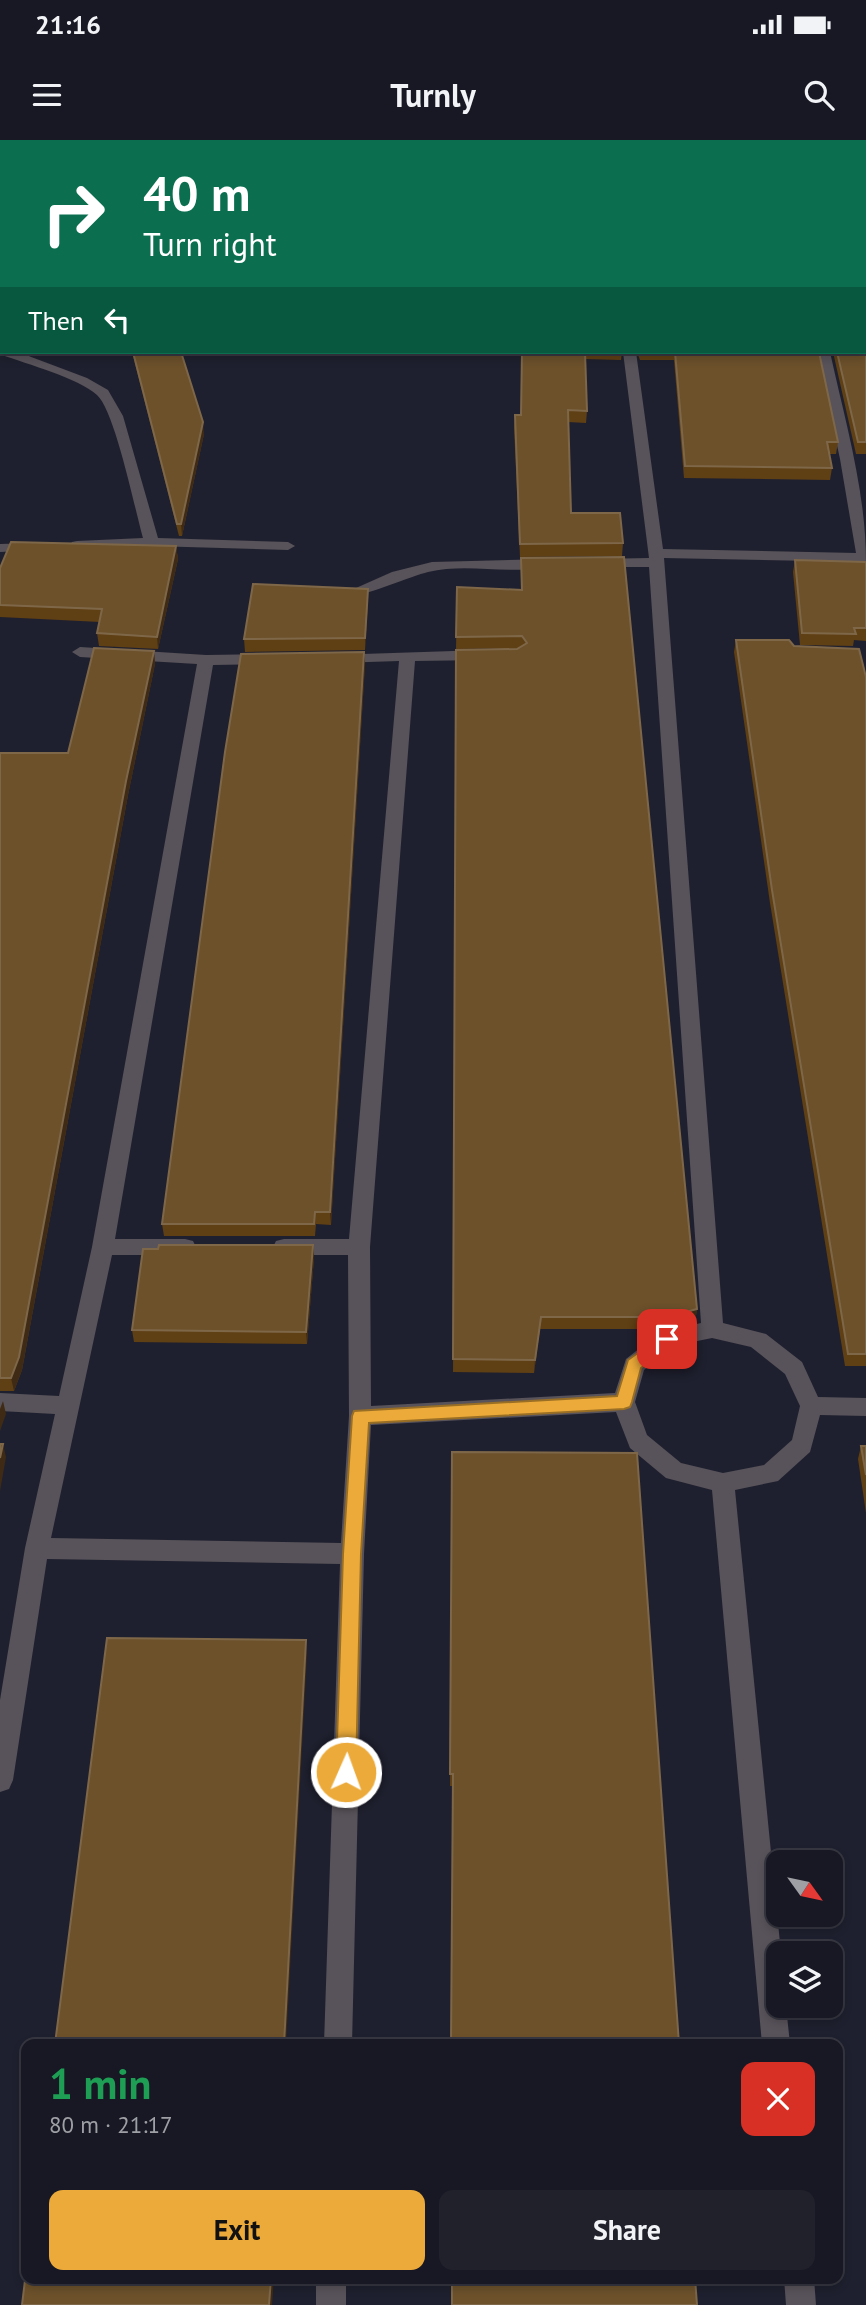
<!DOCTYPE html>
<html lang="en">
<head>
<meta charset="utf-8">
<style>
	body { margin:0; font-family:"PT Sans",sans-serif; background:#20212b; color:#f1f3f6; height:100vh; display:flex; flex-direction:column; font-size:26px; white-space:nowrap }
	* { box-sizing:border-box; margin:0 }
	p { font-size:23px; color:#9ea0a6 }
	.icon { flex:none; width:38px; height:38px; fill:none; stroke:currentColor; stroke-width:2; stroke-linecap:round; stroke-linejoin:round }
	.map { position:relative; flex:1; overflow:hidden }
	.drawer { position:absolute; left:21px; top:1899px; width:822px; height:245px; display:flex; flex-direction:column; background:#171823; border-radius:14px; box-shadow:0 4px 10px #0003,0 0 0 2px #363741 }
	.drawer>* { flex:none }
	.hud { position:absolute; left:0px; top:0px; width:866px; height:214px; box-shadow:0 4px 10px #0003,0 0 0 2px #363741; background:#0b6e4f; color:#fff; overflow:hidden }
	.needle { width:46px; rotate:123deg }
	.fabs { position:absolute; left:766px; top:1710px; display:grid; gap:14px }
	.fabs a { display:grid; place-items:center; width:77px; height:77px; border-radius:14px; background:#171823; box-shadow:0 4px 10px #0003,0 0 0 2px #363741; font-size:35px }
	.pin { position:absolute; display:grid; place-items:center; width:60px; height:60px; color:#fff; margin:-30px; border-radius:14px; box-shadow:0 4px 10px #0006 }
	.me { position:absolute; width:77px; margin:-38px; rotate:2deg; stroke-linejoin:round; filter:drop-shadow(0 0 5px #0008) }
	.turn { display:flex; align-items:center; gap:24px; height:147px; padding:0 28px; font-size:32px }
	.turn .icon { width:91px; height:91px; stroke-width:2.5 }
	.turn b { display:block; font-size:49px; line-height:60px }
	.then { display:flex; align-items:center; height:66px; padding:0 28px; background:#0003; gap:14px; font-size:26px }
	.round { display:grid; place-items:center; flex:none; width:74px; height:74px; border-radius:14px; background:#20212b }
	.headline { display:flex; align-items:center; justify-content:space-between; height:119px; padding:0 28px }
	h1 { font-size:42px; font-weight:800; line-height:52px; color:#1e9e55 }
	.cta { display:flex; gap:14px; margin-top:auto; padding:14px 28px }
	.cta a { flex:1; height:80px; border-radius:14px; background:#ebaa39; color:#111; font-size:28px; font-weight:800; line-height:80px; text-align:center }
	.cta a+a { background:#20212b; color:#f1f3f6 }
	.status { display:flex; justify-content:space-between; align-items:center; height:49px; padding:0 35px; background:#171823; direction:ltr }
	.status svg { height:19px; fill:currentColor }
	header { display:flex; justify-content:space-between; align-items:center; height:91px; padding:0 28px; background:#171823; font-size:32px; font-weight:800 }
	.map>svg:first-child { display:block }
</style>
</head>
<body>
<div class="status"><b>21:16</b><svg viewBox="0 0 49 12"><path d="M0 12V9h3v3zM5 12V6h3v6zM10 12V3h3v9zM15 12V0h3v12zM26 1h20v11H26zM47 4h2v5h-2z"/></svg></div>
<header><svg class="icon" aria-label="menu" viewBox="0 0 24 24"><path d="M4 6h16M4 12h16M4 18h16"/></svg>Turnly<svg class="icon" aria-label="search" viewBox="0 0 24 24"><circle cx="10" cy="10" r="6"/><path d="M15 15l6 6"/></svg></header>
<div class="map">
<svg width="866" height="2165" viewBox="0 0 866 2165">
	<rect width="100%" height="100%" fill="#1f202f"/>
	<g fill="none" stroke-linecap="round" stroke-linejoin="round">
		<!-- minor -->
		<path fill="#58535a" fill-rule="evenodd" d="M148,0H161L162,2H150Z
			M178,0H193L177,2Z
			M0,16H2V24H0Z
			M0,81H2L0,89Z
			M2,210L18,212L87,238L108,250L123,276L158,398L288,402L295,406L288,410L152,406L72,408L70,405L72,402L77,401L143,398C135,370 115,271 97,255C78,238 27,224 2,215Z
			M623,212H636L663,409L856,413L840,319L817,212H830C845,281 866,351 866,422L664,418L723,1183L766,1194L802,1222L818,1257L866,1258V1276L820,1275L810,1312L778,1341L735,1350L781,1813H779V1866H786L790,1904H762L712,1350L666,1338L630,1308L616,1272L371,1285L364,1414L352,1904H324L340,1424L47,1419L13,1640L9,1649L0,1652V1560L25,1408L55,1274L0,1271V1253L59,1256L92,1107L197,524L80,517L72,512L80,507L206,515L267,514L275,519L267,524L213,525L115,1099H185L193,1101L196,1107L193,1113L185,1115H112L51,1398L341,1403L349,1276L348,1115H284L276,1113L273,1107L276,1101L284,1099H349L399,521L338,523L330,518L332,515L484,510L492,515L484,520L415,521L370,1107L371,1266L615,1253L626,1219L659,1193L701,1183L649,427H596L589,423L596,419L649,418ZM712,1198L751,1207L785,1234L800,1266L792,1300L764,1325L723,1333L681,1323L647,1295L635,1262L644,1230L673,1206Z
			M37,403L44,407L42,410L0,412V404Z
			M549,419L556,423L554,426C514,436 468,422 428,432C411,436 361,458 350,455L347,452L392,432L432,422Z
			M316,2138H346V2165H316Z
			M784,2138H814L816,2165H786Z"/>
	</g>
	<!-- wall -->
	<path fill="#5f3f14" d="M430,0H866V314H856L833,212H864V2H433Z
		M132,212H181L204,294L182,396H179Z
		M522,212H622L621,220L585,219L587,271L586,283L568,282L571,373L623,403L622,416L520,417L514,287L515,275H521Z
		M637,212H819L838,302L836,314H829L832,328L830,340L684,338L674,220H640Z
		M176,406L178,419L158,509L99,506L97,493L100,482L0,477V428Z
		M521,418L697,1169L695,1182L665,1189H540L534,1233L453,1232L456,510L518,508L456,509L457,447L521,450Z
		M795,420L866,422V501L854,500L853,506L800,505L793,432Z
		M368,461L365,510L245,512L244,499Z
		M736,500L794,506L866,537V1226H845L770,763L734,512Z
		M154,511L155,524L128,655L22,1230L14,1251H0V613H68Z
		M364,512L365,524L331,1085L316,1084L315,1096H164L162,1084Z
		M313,1105L314,1118L307,1204L134,1202L132,1190Z
		M861,1306H866V1373L858,1319Z
		M452,1312L453,1646H450Z
		M448,2138H695L452,2144H448Z"/>
	<!-- shaded-wall -->
	<path fill="#3f2b15" d="M203,282L204,294L182,396L181,384Z
		M176,406L178,419L158,509L157,497Z
		M368,449V461L365,510V498Z
		M154,511L155,524L128,655L22,1230L14,1251L11,1238L126,641Z
		M364,512L365,524L331,1085L330,1072Z
		M313,1105L314,1118L307,1204L306,1192Z
		M697,1169L695,1182L665,1189L667,1177Z
		M541,1177L540,1189L534,1233L535,1220Z
		M3,1261L6,1274L0,1291V1269Z
		M3,1304L6,1317L0,1351V1318Z
		M306,1500L307,1514L286,1904H284Z
		M271,2138H274L272,2165H269Z"/>
	<!-- building -->
	<path fill="#6c512b" stroke="#7e6749" stroke-width="2" d="M445,0H866V21H864V2H448Z
		M864,31H866V302H858L837,212H864Z
		M133,212H181L203,282L181,384H177Z
		M522,212H585L587,271L568,270L571,373H620L623,403L520,404L515,275H521Z
		M675,212H819L838,302H827L832,328L685,326Z
		M11,402L176,406L157,497L97,493L102,469L0,465V428Z
		M624,417L697,1169L667,1177H541L535,1220L453,1219L456,510L517,509L527,503L522,496L456,497L457,447L522,450L521,418Z
		M795,420L866,422V488H854L856,494L802,493Z
		M253,444L368,449L365,498L244,499Z
		M736,500H789L794,506L859,509L866,537V1214H848L772,750Z
		M94,508L154,511L126,641L19,1217L11,1238H0V613H68Z
		M364,512L330,1072H315L314,1084H162L225,612L241,514Z
		M159,1105H313L306,1192L132,1190L143,1109H158Z
		M0,1304H3L0,1318Z
		M861,1306H866V1335Z
		M452,1312L637,1313L679,1904H451L453,1634H450Z
		M107,1498L306,1500L284,1904H55Z
		M26,2132V2138H271L269,2165H22Z
		M452,2138H695L697,2165H452Z"/>
	<!-- route -->
	<path fill="#ebaa39" stroke="#996e25" stroke-width="2" d="M667,1192L673,1194L675,1199L673,1203L641,1228L632,1262L630,1267L624,1269L369,1283L361,1414L356,1632L353,1638L346,1641L339,1638L336,1632L343,1414L352,1276L354,1271L617,1256L628,1220Z"/>
</svg>
<div class="fabs">
<a><svg class="needle" viewBox="-14 -14 28 28"><path d="M0-13l5 13h-10z" fill="#e53935"/><path d="M0 13l5-13h-10z" fill="#9ea0a6"/></svg></a>
<a><svg class="icon" aria-label="layers" viewBox="0 0 24 24"><path d="M12 4l9 5-9 5-9-5zM3 14l9 5 9-5"/></svg></a>
</div>
<div class="pin" style="left:667px;top:1199px;background:#d93025"><svg class="icon" aria-label="arrive" viewBox="0 0 24 24"><path d="M6 21V4h12l-3 4 3 4H6"/></svg></div>
<svg class="me" style="left:346px;top:1632px" viewBox="-20 -20 40 40"><circle r="17" fill="#ebaa39" stroke="#fff" stroke-width="3"/><path d="M0-11L8 9 0 5-8 9z" fill="#fff"/></svg>
<div class="hud">
<div class="turn"><svg class="icon" aria-label="right" viewBox="0 0 24 24"><path d="M7 20v-9h11M14 6l5 5-5 5"/></svg><div><b>40 m</b>Turn right</div></div>
<div class="then">Then<svg class="icon" aria-label="left" viewBox="0 0 24 24"><path d="M17 20v-9H6M10 6l-5 5 5 5"/></svg></div>
</div>
<section class="drawer">
<div class="headline"><div><h1>1 min</h1><p>80 m · 21:17</p></div><a class="round" style="background:#d93025;color:#fff"><svg class="icon" aria-label="close" viewBox="0 0 24 24"><path d="M6 6l12 12M18 6L6 18"/></svg></a></div>
<div class="cta"><a>Exit</a><a>Share</a></div>
</section>
</div>
</body>
</html>
